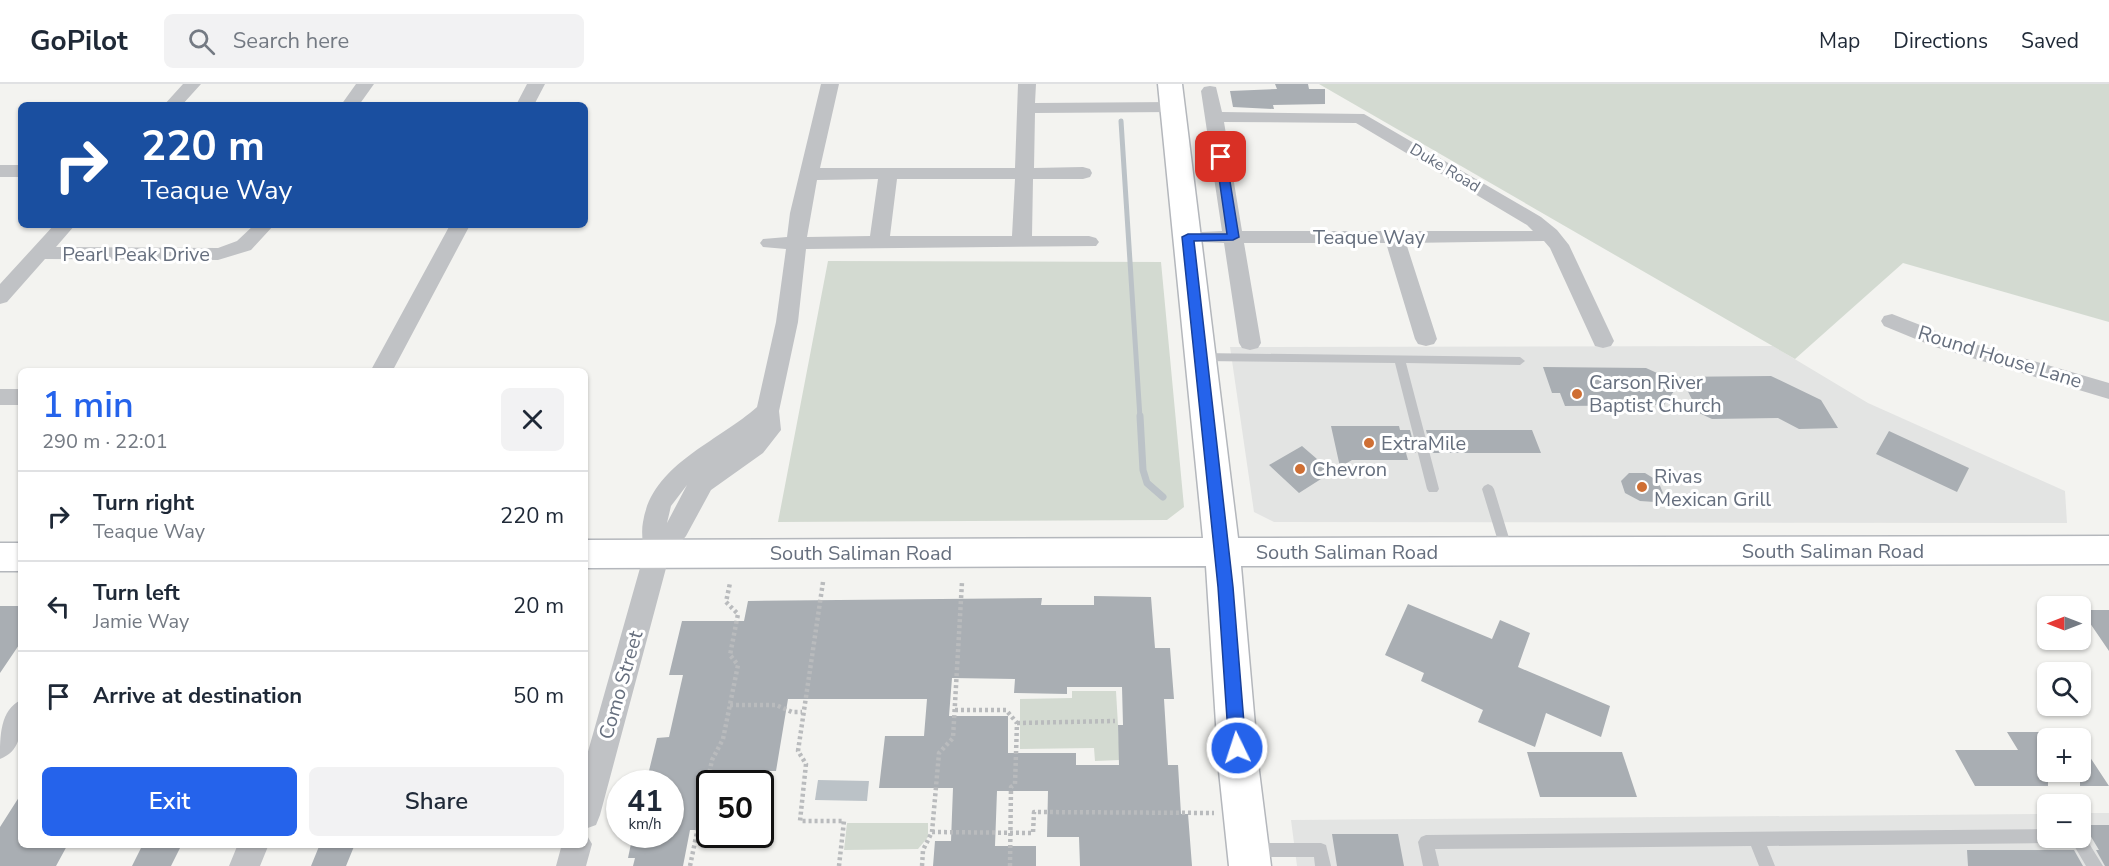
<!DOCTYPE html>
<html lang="en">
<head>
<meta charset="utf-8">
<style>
	body { margin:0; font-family:"Nunito Sans",sans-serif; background:#f2f2f3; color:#1f2937; height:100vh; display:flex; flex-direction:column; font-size:22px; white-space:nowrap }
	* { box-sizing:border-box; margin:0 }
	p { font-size:20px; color:#747a83 }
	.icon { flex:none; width:33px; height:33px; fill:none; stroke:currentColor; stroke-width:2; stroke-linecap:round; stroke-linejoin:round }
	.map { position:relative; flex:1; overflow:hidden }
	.panel { position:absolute; left:18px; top:284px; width:570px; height:480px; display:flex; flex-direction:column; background:#fff; border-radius:9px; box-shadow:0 2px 4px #0004 }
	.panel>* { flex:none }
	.hud { position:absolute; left:18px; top:18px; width:570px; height:126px; border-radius:9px; box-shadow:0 2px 4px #0004; background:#1a4fa0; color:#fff; overflow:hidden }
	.needle { width:39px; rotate:270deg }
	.buttons { position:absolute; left:2037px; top:512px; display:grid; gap:12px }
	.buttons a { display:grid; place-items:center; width:54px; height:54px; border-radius:9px; background:#fff; box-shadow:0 2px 4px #0004; font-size:30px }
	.speed { position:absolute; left:606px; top:686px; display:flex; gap:12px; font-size:30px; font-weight:700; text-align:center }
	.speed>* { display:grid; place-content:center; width:78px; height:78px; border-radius:50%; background:#fff; box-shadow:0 2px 4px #0004; line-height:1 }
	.speed small { font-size:15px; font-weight:400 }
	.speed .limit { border:3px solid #111; border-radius:9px; background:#fff; color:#111 }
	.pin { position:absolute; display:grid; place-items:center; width:51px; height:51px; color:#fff; margin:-26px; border-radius:12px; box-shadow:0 3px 9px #0006 }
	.me { position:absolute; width:66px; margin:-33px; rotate:356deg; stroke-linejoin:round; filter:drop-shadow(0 0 4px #0008) }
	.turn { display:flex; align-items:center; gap:21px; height:126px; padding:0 24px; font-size:27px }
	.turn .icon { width:78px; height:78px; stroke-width:2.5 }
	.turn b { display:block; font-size:42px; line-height:51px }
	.round { display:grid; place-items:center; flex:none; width:63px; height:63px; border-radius:9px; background:#f2f2f3 }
	.overview { display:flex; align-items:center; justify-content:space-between; height:102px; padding:0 24px }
	h1 { font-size:36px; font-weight:600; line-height:45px; color:#2563eb }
	.action { display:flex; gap:12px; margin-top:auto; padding:12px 24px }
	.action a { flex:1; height:69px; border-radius:9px; background:#2563eb; color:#fff; font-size:24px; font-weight:600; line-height:69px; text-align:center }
	.action a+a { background:#f2f2f3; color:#1f2937 }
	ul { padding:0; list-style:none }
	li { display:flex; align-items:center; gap:18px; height:90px; padding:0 24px; border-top:2px solid #e0e1e3 }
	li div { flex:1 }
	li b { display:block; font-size:22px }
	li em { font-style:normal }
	header { display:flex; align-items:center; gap:36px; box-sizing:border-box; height:84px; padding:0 30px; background:#fff; border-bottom:2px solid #e0e1e3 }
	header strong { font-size:28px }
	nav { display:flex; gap:33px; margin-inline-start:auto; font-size:21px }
	.search { width:420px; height:54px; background:#f2f2f3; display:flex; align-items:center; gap:15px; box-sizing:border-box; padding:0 21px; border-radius:9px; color:#747a83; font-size:22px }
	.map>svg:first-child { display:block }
</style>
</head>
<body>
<header>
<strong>GoPilot</strong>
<div class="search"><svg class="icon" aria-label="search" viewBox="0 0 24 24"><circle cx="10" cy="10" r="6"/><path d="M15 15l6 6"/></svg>Search here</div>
<nav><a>Map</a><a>Directions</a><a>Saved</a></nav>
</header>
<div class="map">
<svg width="2109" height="782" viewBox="0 0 2109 782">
	<rect width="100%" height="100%" fill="#f3f3f0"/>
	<!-- built -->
	<path fill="#e3e4e3" d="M1773,262L1868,319L2065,407L2067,439L1274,438L1254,428L1230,263Z
		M2081,729H2109V782H1297L1291,736L2047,730L2048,753H2080Z"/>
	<!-- green -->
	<path fill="#d3dad1" d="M1319,0H2109V238L1903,179L1795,275Z
		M828,177L1161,178L1184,423L1167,436L778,438Z
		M1072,607H1116L1120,676L1095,677L1094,664L1020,665V615L1072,614Z
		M847,739H928V753L918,765L844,766Z"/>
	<!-- water -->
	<path fill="#bbc2c7" d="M818,696L869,697L867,717L815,716Z"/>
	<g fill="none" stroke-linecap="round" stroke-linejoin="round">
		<!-- stream-far1 -->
		<path stroke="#bbc2c7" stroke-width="5" d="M1121,37L1140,334"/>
		<!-- stream -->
		<path stroke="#bbc2c7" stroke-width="7" d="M1140,332L1143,386L1147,399L1163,413"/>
	</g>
	<!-- building -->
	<path fill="#a9aeb3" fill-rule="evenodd" d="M1275,0H1308L1309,5H1325V20L1273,21L1274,25L1233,23L1230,7L1277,5Z
		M1543,283L1646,284L1666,293L1771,292L1821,316L1838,344L1799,345L1778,334L1712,335L1699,329L1682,296L1664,321L1565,322L1560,309H1552Z
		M1331,342H1399L1400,346H1410L1416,369H1406L1408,376H1352L1340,383Z
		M1426,346H1532L1541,369H1432Z
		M1889,347L1969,384L1957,408L1876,370Z
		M1302,362L1332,388L1299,409L1269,381Z
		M1629,389H1645L1658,397L1663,409L1655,418L1640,417L1625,409L1621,397Z
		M1094,512L1151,513L1155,564H1170L1174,615H1164L1168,681H1178L1181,730H1188L1192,782H1080L1079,753H1047L1048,707H997L995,762H1036V782H933L935,757H951L953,704H879L885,652H924L927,615H788L776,687H765L763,699H710V746H690L683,782H633L635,774H628L633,750H670V699H646L657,654L669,653L683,591H669L682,537H744L748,517L1042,514L1041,521H1094ZM952,594L1015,595L1014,609L1067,610V603H1122L1123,641H1118L1119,681H1076V669H1008V632H949Z
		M1408,520L1492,555L1500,536L1530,549L1518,583L1610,622L1601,653L1546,629L1535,663L1478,638L1483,626L1421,597L1424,589L1385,571Z
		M0,522H21V558L0,589Z
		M2081,526H2109V567Z
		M2007,648H2048V702H1975L1955,666H2018Z
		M2080,658L2109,702H2080Z
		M1527,668H1622L1637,713H1540Z
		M21,710V760H68L56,782H0V743Z
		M2084,741H2109V782H2105L2096,766H2099Z
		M1332,750H1398L1404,782H1337Z
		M143,760H182L171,782H132Z
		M320,760H355L346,782H311Z
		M1967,766H2074L2083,782H1968Z"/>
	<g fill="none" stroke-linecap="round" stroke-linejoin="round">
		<!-- secondary casing -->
		<g stroke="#b4b7bc" stroke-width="3">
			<path id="secondary" d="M1158,0H1182L1238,454L2109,452V480L1241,482L1259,687L1271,782H1229L1219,687L1206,482L585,484V456L1203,454Z
				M0,459H21V487H0Z"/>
		</g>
		<!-- path -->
		<path stroke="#b9bbbd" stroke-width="4.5" stroke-dasharray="3 3" stroke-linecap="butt" d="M823,498L798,667L806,680L800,737H844L839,782
			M730,621H776L792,628H802
			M955,626H1006L1017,639L1015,700L1011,703L1010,782
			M1017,639L1115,637
			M932,748L1033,749L1034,728L1214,729
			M690,782L712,676L723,655L738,581L730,571L738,530L726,518L730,499
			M922,782L923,766L932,748L939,669L953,654L962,498"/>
		<!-- service -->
		<path fill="#c0c2c5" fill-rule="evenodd" d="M1201,269L1520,273L1525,277L1520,281L1406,279L1439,405L1437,408H1429L1427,405L1395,279L1201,277L1196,273Z
			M1488,400L1492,402L1494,405L1513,467L1511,471H1503L1501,467L1482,405L1484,402Z
			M2048,745V753H2055L2053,757L2048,759L1767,762L1775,782H1759L1751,762L1435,765L1439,782H1423L1418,758L1421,753L1426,751Z
			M2080,747L2082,748L2103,782H2086L2069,753H2080Z
			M1254,759H1321L1326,761L1331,782H1315L1314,773H1254L1249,771L1246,766L1249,761Z"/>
		<!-- minor -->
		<path fill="#c0c2c5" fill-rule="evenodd" d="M183,0H201L182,21H164Z
			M356,0H374L359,21H341Z
			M527,0H545L534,21H516Z
			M821,0H839L820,84H1015L1018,0H1036L1035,19L1173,18L1179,19L1182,23L1179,27L1173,28L1035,29L1034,84L1083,83L1090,85L1092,89L1090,93L1083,95H1033L1032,152H1089L1096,154L1099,158L1096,162L806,165L798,238L779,327L781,346L763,369L711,406L686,452L669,473L600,731L596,741L585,745V678L644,470C643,460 641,448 643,438C652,380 718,358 757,323L776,238L786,165L763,163L760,159L763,155L787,153L790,129ZM878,95L870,152L807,153L817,96ZM897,95H1015L1012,152H890ZM687,401L667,439L671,422Z
			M1210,2L1216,3L1222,28L1364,30L1541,133L1557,146L1569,161L1614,257L1611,262L1603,264L1595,262L1550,164L1544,157L1406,159L1437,255L1434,260L1426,262L1418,260L1415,255L1386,159H1244L1261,259L1258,264L1250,266L1242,264L1239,259L1224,159L1181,157L1178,153L1181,149L1222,147L1201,7L1204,3ZM1224,38L1356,39L1527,141L1533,147H1242Z
			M0,81H21V93H0Z
			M54,141H75L56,163L218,164L237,157L254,141H274L251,166L218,176L45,175L7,218L0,220V200Z
			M450,141H470L393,286H371Z
			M1892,230L1951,253L2109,299V315L1935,263L1884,242L1881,237L1884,232Z
			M0,305H21V321H0Z
			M21,616C21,639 25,666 0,675C0,652 0,626 21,616Z
			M585,748L592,760L586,782H556L562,760H585Z
			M238,760H269L260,782H229Z"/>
		<!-- secondary -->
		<use href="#secondary" fill="#fff" fill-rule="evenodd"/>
	</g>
	<!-- route -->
	<path fill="#2563eb" stroke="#184099" stroke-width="1.5" d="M1221,70L1226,73L1239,153L1233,156L1194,157L1233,503L1246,664L1243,669L1237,672L1232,669L1229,664L1218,503L1182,153L1188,150H1227L1216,73Z"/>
	<!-- markers -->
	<g fill="#cf6f34" stroke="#fff" stroke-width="2">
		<circle cx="1577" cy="310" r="6"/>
		<circle cx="1369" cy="359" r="6"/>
		<circle cx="1300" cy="385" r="6"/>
		<circle cx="1642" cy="403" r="6"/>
	</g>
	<g text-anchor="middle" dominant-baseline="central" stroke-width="6" stroke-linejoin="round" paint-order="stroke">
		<!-- far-street labels -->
		<g font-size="16" fill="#666f7e" stroke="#fff">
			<text transform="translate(1445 84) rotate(31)">Duke Road</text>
		</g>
		<!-- street labels -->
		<g font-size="20" fill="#666f7e" stroke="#fff">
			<text x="1369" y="153">Teaque Way</text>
			<text x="136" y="170">Pearl Peak Drive</text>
			<text transform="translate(2000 273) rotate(17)">Round House Lane</text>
			<text x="1833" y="467">South Saliman Road</text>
			<text x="1347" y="468">South Saliman Road</text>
			<text x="861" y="469">South Saliman Road</text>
			<text transform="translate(621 601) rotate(-74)">Como Street</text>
		</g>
		<!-- poi labels -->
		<g font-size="20" fill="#666f7e" stroke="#fff" text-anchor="start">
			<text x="1589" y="298">Carson River<tspan x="1589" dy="23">Baptist Church</tspan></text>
			<text x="1381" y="359">ExtraMile</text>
			<text x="1312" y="385">Chevron</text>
			<text x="1654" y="392">Rivas<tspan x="1654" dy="23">Mexican Grill</tspan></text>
		</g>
	</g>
</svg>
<div class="buttons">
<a><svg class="needle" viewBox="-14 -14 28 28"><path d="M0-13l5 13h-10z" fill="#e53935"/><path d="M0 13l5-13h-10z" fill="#747a83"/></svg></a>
<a><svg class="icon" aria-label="search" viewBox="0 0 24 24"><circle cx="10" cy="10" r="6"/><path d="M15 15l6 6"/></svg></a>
<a>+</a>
<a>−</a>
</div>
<div class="speed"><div>41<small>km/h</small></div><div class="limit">50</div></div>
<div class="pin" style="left:1221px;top:73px;background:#d93025"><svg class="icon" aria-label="arrive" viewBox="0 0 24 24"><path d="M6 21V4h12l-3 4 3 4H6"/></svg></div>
<svg class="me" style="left:1237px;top:664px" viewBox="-20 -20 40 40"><circle r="17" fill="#2563eb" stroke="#fff" stroke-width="3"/><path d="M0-11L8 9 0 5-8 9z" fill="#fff"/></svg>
<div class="hud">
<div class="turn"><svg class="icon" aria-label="right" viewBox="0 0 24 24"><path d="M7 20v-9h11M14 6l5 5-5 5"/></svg><div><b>220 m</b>Teaque Way</div></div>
</div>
<section class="panel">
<div class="overview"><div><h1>1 min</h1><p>290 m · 22:01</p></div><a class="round"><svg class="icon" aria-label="close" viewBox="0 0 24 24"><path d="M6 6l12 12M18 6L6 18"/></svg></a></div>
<ul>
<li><svg class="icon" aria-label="right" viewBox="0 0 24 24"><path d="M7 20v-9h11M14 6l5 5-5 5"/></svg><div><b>Turn right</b><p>Teaque Way</p></div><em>220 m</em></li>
<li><svg class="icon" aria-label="left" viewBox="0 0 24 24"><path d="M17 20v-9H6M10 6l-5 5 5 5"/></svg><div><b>Turn left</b><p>Jamie Way</p></div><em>20 m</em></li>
<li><svg class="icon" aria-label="arrive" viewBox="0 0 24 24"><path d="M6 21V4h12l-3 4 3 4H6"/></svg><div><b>Arrive at destination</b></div><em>50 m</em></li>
</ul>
<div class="action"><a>Exit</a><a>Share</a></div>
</section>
</div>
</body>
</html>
